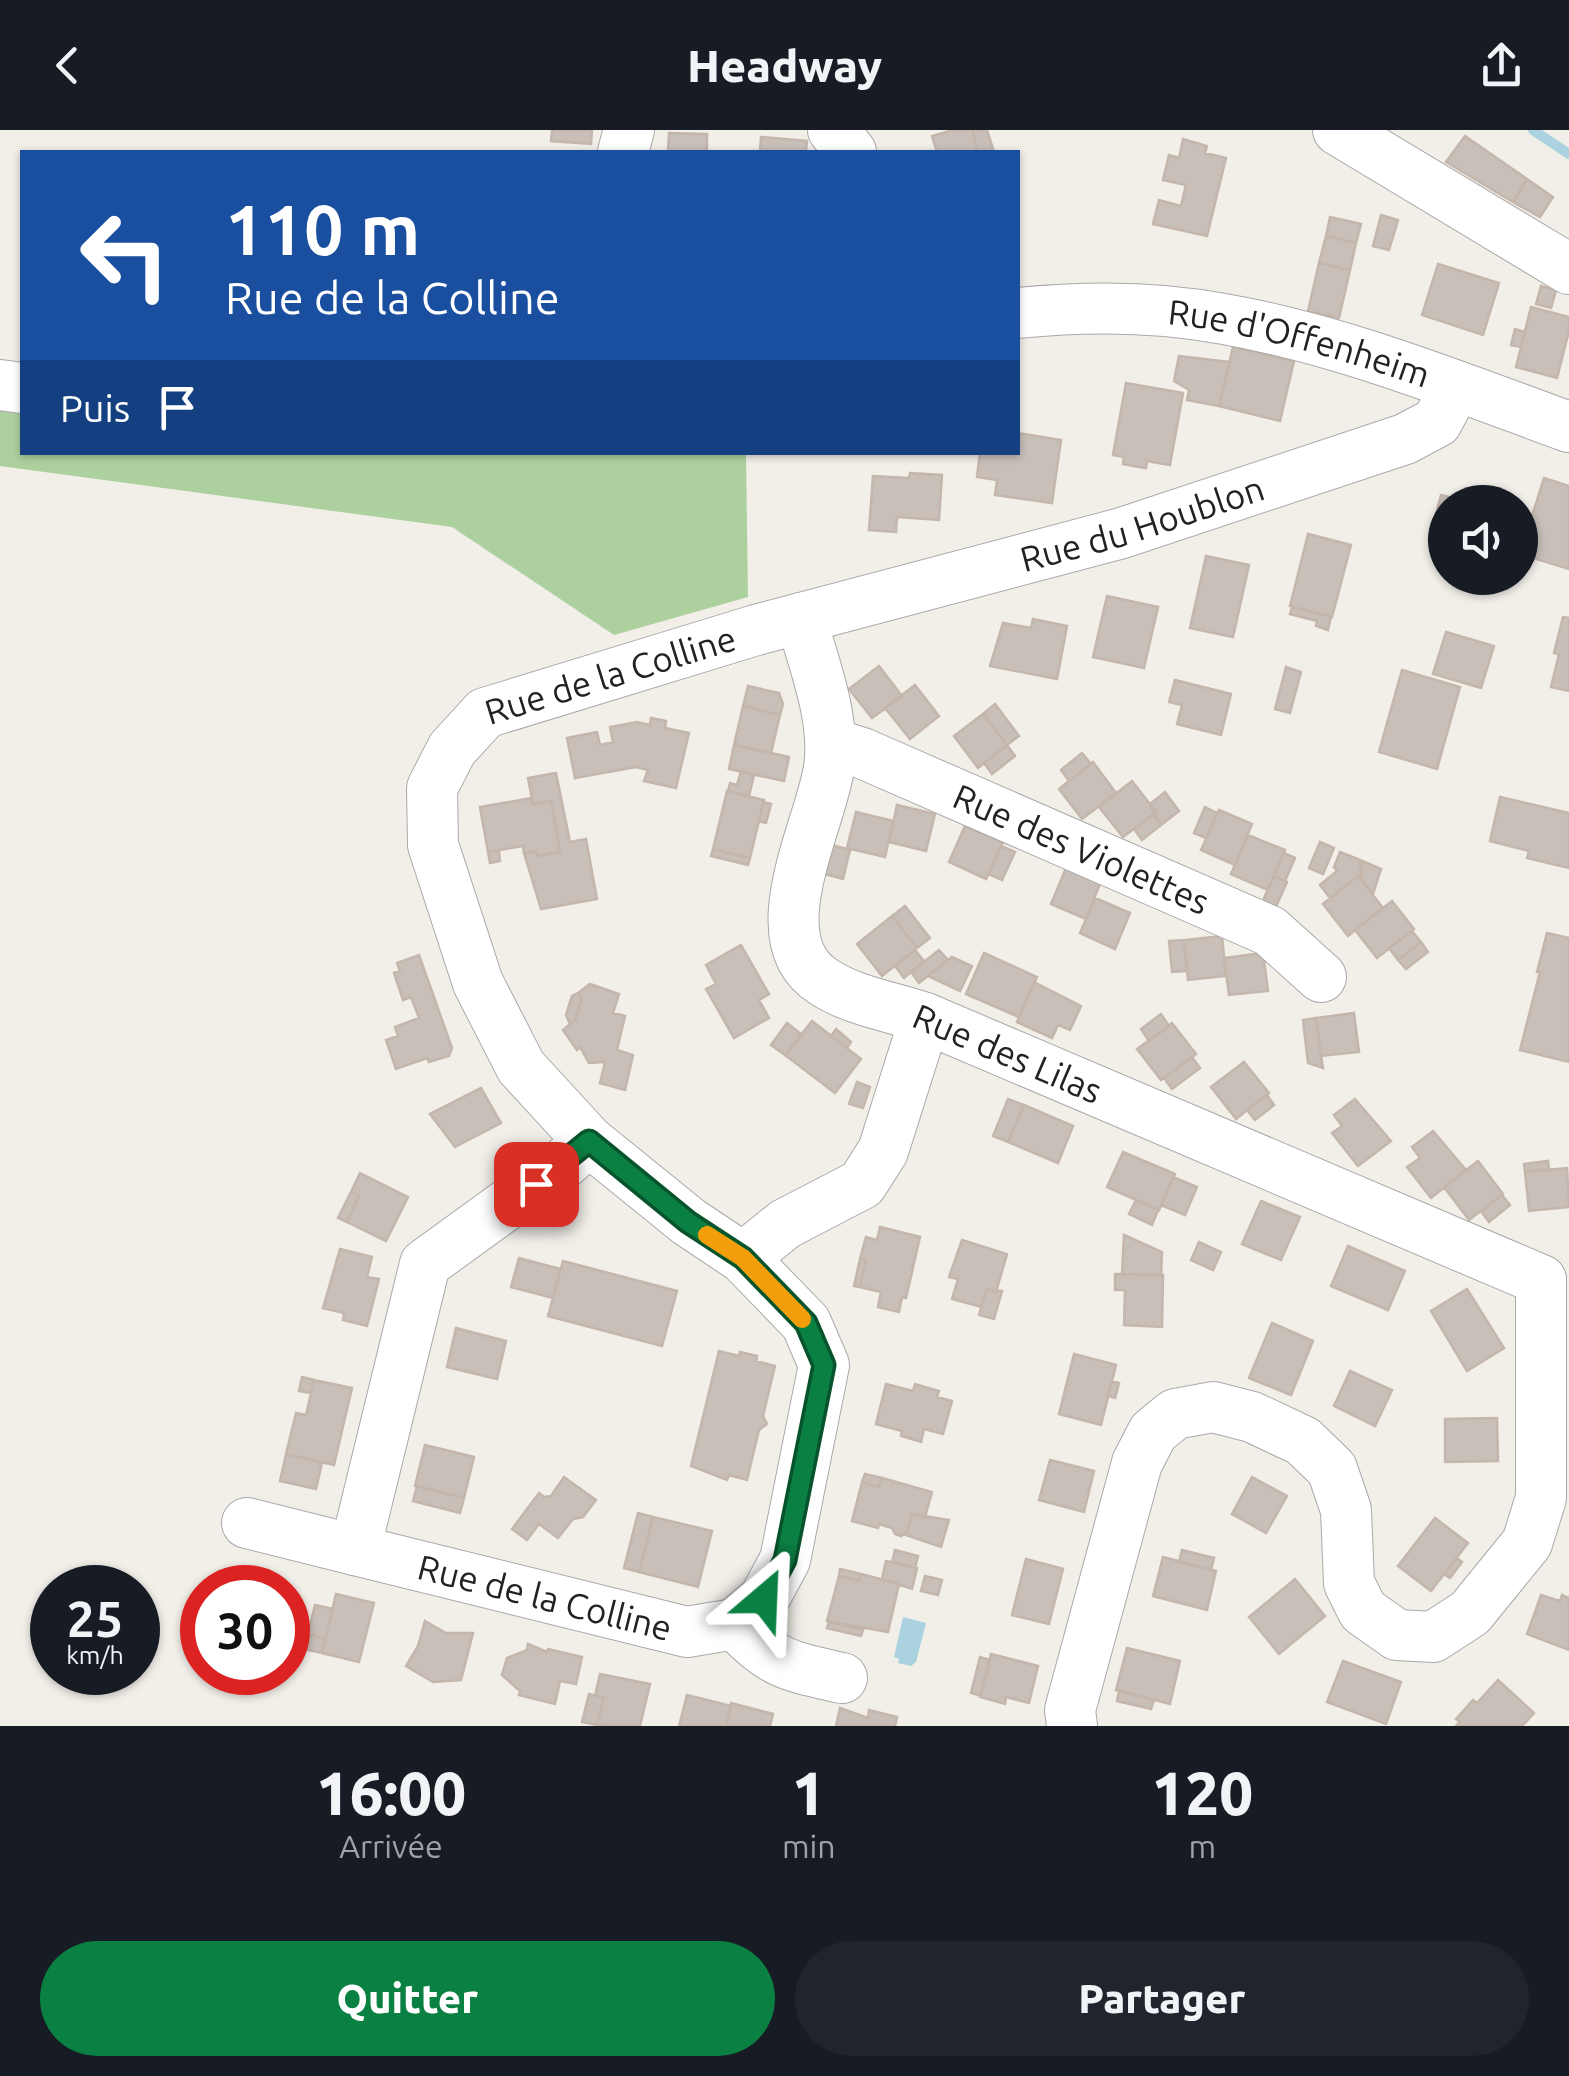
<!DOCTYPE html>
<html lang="fr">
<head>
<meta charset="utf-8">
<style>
	body { margin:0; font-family:Ubuntu,sans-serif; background:#20242c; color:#f1f3f6; height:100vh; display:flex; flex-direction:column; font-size:38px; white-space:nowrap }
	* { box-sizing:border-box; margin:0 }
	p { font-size:32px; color:#9ea1a6 }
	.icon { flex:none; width:55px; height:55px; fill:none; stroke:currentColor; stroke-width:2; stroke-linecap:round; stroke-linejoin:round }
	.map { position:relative; height:1596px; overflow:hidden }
	.sheet { display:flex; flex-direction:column; background:#171b24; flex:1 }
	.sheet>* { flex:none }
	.hud { position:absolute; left:20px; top:20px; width:1000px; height:305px; border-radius:0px; box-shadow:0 2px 8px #0004; background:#1a4fa0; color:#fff; overflow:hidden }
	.buttons { position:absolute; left:1428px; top:355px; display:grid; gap:20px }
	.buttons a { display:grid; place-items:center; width:110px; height:110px; border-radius:50%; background:#171b24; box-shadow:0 2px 8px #0004; font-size:50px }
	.speed { position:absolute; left:30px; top:1435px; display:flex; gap:20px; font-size:50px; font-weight:700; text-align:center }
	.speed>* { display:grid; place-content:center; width:130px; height:130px; border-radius:50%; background:#171b24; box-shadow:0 2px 8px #0004; line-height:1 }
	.speed small { font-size:25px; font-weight:400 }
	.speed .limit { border:15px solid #d22; background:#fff; color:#111 }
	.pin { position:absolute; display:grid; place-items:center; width:85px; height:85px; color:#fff; margin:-42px; border-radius:20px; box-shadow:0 5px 15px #0006 }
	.me { position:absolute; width:110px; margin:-55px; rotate:26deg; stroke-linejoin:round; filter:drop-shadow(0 0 8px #0008) }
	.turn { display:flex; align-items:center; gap:35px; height:210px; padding:0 40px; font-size:45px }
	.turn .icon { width:130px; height:130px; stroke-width:2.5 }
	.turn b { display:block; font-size:70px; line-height:85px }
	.then { display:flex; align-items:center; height:95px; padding:0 40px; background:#0003; gap:20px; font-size:38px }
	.eta { display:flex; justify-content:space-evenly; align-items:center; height:170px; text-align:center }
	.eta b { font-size:60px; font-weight:800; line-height:70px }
	.primary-button { display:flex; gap:20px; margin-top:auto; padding:20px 40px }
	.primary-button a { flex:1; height:115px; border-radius:60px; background:#0b8043; color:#fff; font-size:40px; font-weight:800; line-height:115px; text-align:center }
	.primary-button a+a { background:#20242c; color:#f1f3f6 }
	header { display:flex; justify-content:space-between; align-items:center; height:130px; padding:0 40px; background:#171b24; font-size:45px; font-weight:800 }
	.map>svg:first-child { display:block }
</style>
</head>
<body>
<header><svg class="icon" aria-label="back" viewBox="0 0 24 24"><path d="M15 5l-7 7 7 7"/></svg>Headway<svg class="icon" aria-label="share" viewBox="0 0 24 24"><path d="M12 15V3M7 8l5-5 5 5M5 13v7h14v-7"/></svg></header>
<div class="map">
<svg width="1569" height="1596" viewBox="0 0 1569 1596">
	<rect width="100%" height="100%" fill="#f2efe9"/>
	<!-- forest -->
	<path fill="#add19e" d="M0,275H22V322L746,323L748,467L614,505L452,397L0,336Z"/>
	<!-- water -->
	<path fill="#aad3df" d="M903,1487L926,1493L916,1532L911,1536L898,1533L899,1529L894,1527Z"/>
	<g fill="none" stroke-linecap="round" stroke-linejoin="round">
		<!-- stream -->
		<path stroke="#aad3df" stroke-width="10" d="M1533,0L1569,24"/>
	</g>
	<!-- building -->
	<path fill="#c7bfb8" stroke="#c4b6ab" stroke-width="2.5" d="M552,0H592L591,14L551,11Z
		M953,0H972L978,22H937L932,6Z
		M972,0H987L994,22H978Z
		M669,3L707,4V22H668Z
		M1465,6L1527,49L1513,72L1446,32Z
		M761,7L807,11L806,22H760Z
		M1183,9L1207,16L1205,23L1226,28L1207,106L1153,94L1159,70L1181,76L1186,55L1163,50L1169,25L1179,28Z
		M1527,49L1553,67L1540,87L1513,72Z
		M1381,85L1398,90L1389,120L1373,116Z
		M1330,87L1361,94L1356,113L1326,106Z
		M1326,106L1356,113L1350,140L1319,133Z
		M1319,133L1350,140L1339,188L1308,181Z
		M1438,134L1499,153L1483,205L1422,185Z
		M1541,156L1556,160L1551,178L1536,174Z
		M1531,177L1569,187V201L1557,248L1516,237Z
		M1515,199L1525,202L1521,217L1511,215Z
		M1233,217L1294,231L1280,291L1219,276Z
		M1179,226L1230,232L1219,276L1187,270L1189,260L1174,251Z
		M1126,253L1183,263L1170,335L1147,331L1146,338L1133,336L1123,334L1124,327L1113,325Z
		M1018,303L1061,310L1052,373L995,365L997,350L977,347L980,322H1018Z
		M910,343L942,345L939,390L897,387L896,402L869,400L873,346L909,348Z
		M1544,348L1569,356V439L1520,424Z
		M1441,365L1468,372H1445V423L1436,421L1430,407Z
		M1308,404L1351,415L1332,487L1290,476Z
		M1206,426L1249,435L1233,507L1190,498Z
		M1107,466L1158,477L1144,538L1093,527Z
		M1292,477L1331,486L1328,500L1316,496L1317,491L1290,484Z
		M1563,487L1569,488V561L1551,557L1559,524L1554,523Z
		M1033,489L1067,496L1057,549L990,536L1003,493L1031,498Z
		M1446,502L1494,516L1481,558L1433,544Z
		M879,536L902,566L872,588L849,559Z
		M1286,537L1301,542L1290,583L1275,579Z
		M1402,540L1460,557L1437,639L1379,622Z
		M1175,550L1231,564L1221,605L1177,594L1182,575L1169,572Z
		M915,555L939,586L910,609L885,578Z
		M748,556L779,563L783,574L780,585L743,576Z
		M995,574L1019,606L1007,615L983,584Z
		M743,576L780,585L771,623L734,615Z
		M983,584L1007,615L978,638L954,606Z
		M651,588L666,591L665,598L689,603L676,658L644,651L648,640L636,637L575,648L567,608L597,602L600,615L613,612L610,597L637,592L650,595Z
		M734,615L789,627L784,651L729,639Z
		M1007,615L1015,626L992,644L984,633Z
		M1082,623L1091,634L1069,651L1061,640Z
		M1093,632L1116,663L1082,689L1059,659Z
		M741,641L754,645L749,666L728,661L730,653L737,655Z
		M556,643L570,712L586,709L597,769L541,779L524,723L536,721L537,726L560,722L551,671L533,674L528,648Z
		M1132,651L1156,682L1123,707L1099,677Z
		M727,661L764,670L750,728L713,719Z
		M1165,662L1179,681L1161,695L1150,674Z
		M1500,667L1569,683V738L1527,728L1529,721L1490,711Z
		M532,668L533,674L551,671L560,722L537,726L536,721L524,723L523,716L488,722L480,677Z
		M763,672L771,674L766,693L759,691Z
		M897,675L935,684L926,721L889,712Z
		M1205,677L1217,683L1206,708L1194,703Z
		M1219,680L1252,694L1235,735L1201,720Z
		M856,682L893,691L885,727L847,718Z
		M1153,684L1161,695L1142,710L1134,699Z
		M965,696L1003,712L986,749L949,732Z
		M1248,705L1285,720L1268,760L1231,744Z
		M1320,712L1334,718L1323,744L1309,738Z
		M832,715L850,720L843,749L825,744Z
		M1001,716L1015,722L1002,750L989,744Z
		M713,719L750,728L748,735L711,726Z
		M499,721L500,731L490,733L488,722Z
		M1340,722L1360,730L1362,747L1358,746L1330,768L1320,755L1337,741L1334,737Z
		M1284,723L1295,728L1285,751L1274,746Z
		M1360,730L1381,739L1373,764L1361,748Z
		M1066,738L1100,754L1086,789L1051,774Z
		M1274,746L1287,752L1274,781L1261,775Z
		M1358,746L1383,778L1348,806L1323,774Z
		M1095,768L1130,783L1115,819L1080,803Z
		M1392,771L1414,799L1377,828L1355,800Z
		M905,776L930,808L917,818L892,786Z
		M892,786L917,818L882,846L857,814Z
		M1412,801L1421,812L1398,830L1389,818Z
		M1547,803L1569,808V932L1520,920L1540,842H1537Z
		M1222,806L1226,846L1188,850L1184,810Z
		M1184,810L1187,841L1172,842L1169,811Z
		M1421,812L1428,822L1406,839L1398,830Z
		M741,815L769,864L759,870L769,888L734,908L706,859L716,854L706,835Z
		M915,820L924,831L904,848L895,836Z
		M939,820L948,830L919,853L911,842Z
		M984,823L1037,847L1019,887L966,864Z
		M1263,823L1268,861L1229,865L1224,828Z
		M419,825L452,918L449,926L429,932L427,928L396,939L386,910L398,906L395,897L419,888L411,867L403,870L394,843L400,841L397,833Z
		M952,827L972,836L960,861L928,846Z
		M1034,852L1081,876L1070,900L1058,895L1052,908L1017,892Z
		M590,854L619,864L613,883L625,886L617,920L633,925L625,960L600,953L605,932L589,933L580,917L577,920L563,900L575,890L582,869L578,863Z
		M578,863L582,869L575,890L570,894L566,885L572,866Z
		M1354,883L1359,922L1321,926L1316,888Z
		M1161,884L1169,896L1149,911L1141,899Z
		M1316,888L1321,926L1323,938L1308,933L1303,890Z
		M812,891L861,929L835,963L785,925Z
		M787,893L802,905L785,925L771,915Z
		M1172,893L1196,924L1161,950L1137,919Z
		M836,899L851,912L847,918L831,906Z
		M1192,927L1200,938L1172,959L1164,948Z
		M1244,932L1269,963L1236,989L1211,957Z
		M857,952L870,957L863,978L849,974Z
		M481,958L501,993L455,1017L430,984Z
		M1267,965L1274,975L1255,990L1247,980Z
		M1008,969L1024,975L1008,1012L993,1006Z
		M1355,969L1391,1011L1358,1036L1332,1003L1342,996L1334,985Z
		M1024,975L1073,996L1058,1033L1008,1012Z
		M1433,1001L1466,1040L1431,1068L1407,1037L1420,1028L1412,1017Z
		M1123,1022L1175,1044L1159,1080L1107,1057Z
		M1478,1031L1503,1064L1469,1090L1444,1057Z
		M1548,1031L1549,1039L1525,1042L1524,1034Z
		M1567,1038L1569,1077L1529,1081L1525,1042Z
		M360,1043L408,1067L386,1111L347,1092L359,1066L351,1062Z
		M1173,1047L1197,1057L1185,1085L1161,1075Z
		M351,1062L359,1066L347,1092L338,1088Z
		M1502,1065L1510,1075L1489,1092L1481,1081Z
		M1136,1070L1158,1080L1152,1095L1129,1084Z
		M1261,1071L1300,1087L1281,1130L1242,1114Z
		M880,1097L920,1107L906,1168L902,1167L899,1182L878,1177L881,1162L860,1157L866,1130L860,1129L866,1107L877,1110Z
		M1124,1105L1162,1122L1161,1145L1122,1144Z
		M962,1110L1007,1124L996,1162L987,1159L981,1177L952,1169L958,1149L949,1147Z
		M1199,1112L1221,1122L1213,1140L1191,1130Z
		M1348,1116L1405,1141L1388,1180L1331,1156Z
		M340,1119L372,1127L367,1147L379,1149L367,1196L343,1190L344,1183L323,1178Z
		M519,1128L560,1139L553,1168L511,1157Z
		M860,1129L866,1130L860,1157L854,1156Z
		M563,1131L677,1161L662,1216L548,1186Z
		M1115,1144L1163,1145L1162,1197L1124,1195L1125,1160H1115Z
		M987,1159L1002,1161L994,1189L979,1185Z
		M1467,1159L1504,1218L1467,1241L1431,1181Z
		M1272,1193L1313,1211L1291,1265L1249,1248Z
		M456,1198L506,1211L497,1249L447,1237Z
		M719,1221L739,1226L740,1222L757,1226L756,1231L775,1236L763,1286L767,1294L759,1300L747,1350L729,1345L727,1350L691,1336Z
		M1074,1224L1116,1235L1101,1295L1059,1284Z
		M1350,1241L1392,1260L1375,1296L1334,1276Z
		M302,1247L314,1250L311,1263L299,1261Z
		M314,1250L352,1258L334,1335L286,1324L296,1283L306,1285Z
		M1112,1251L1119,1253L1115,1268L1108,1266Z
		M886,1254L913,1261L915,1254L939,1261L937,1267L952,1271L943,1304L924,1299L921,1312L901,1306L902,1301L876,1294Z
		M1497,1288L1498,1331L1445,1332V1289Z
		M425,1315L474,1327L464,1368L415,1356Z
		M286,1324L322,1333L316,1359L280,1351Z
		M1050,1330L1094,1341L1084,1382L1039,1370Z
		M865,1344L882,1348L879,1357L862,1352Z
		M564,1347L596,1370L583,1387L573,1389L558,1408L539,1394L527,1410L512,1399L539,1363L544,1367L551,1366Z
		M1252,1347L1287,1366L1266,1403L1232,1384Z
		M882,1348L932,1362L925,1387L912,1384L907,1401L901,1406L895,1404L892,1398L879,1394L878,1398L852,1391L862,1352L879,1357Z
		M417,1356L464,1368L460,1383L413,1371Z
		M638,1383L653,1387L639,1442L624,1438Z
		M912,1384L949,1390L941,1417L903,1404L907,1401Z
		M653,1387L712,1401L698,1457L639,1442Z
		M1435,1388L1468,1413L1431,1461L1398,1436Z
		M895,1420L918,1426L915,1438L892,1432Z
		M1182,1420L1214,1428L1211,1440L1179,1432Z
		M1163,1427L1216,1441L1207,1480L1153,1466Z
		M1457,1428L1462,1432L1450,1448L1444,1444Z
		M1026,1429L1063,1439L1049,1494L1012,1485Z
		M886,1431L917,1438L912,1459L882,1449Z
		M840,1439L861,1444L859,1451L839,1446Z
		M861,1444L899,1454L888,1502L827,1491L839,1446L859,1451Z
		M925,1446L942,1450L938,1465L921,1461Z
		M1295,1449L1325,1486L1279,1524L1249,1487Z
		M336,1464L374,1473L359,1532L322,1523Z
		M1541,1465L1560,1471L1562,1465L1569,1468V1520L1527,1504Z
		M315,1475L333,1479L325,1509L308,1504Z
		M425,1491L446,1503H473L461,1550L433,1552L406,1536L418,1516Z
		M829,1492L863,1500L861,1506L827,1498Z
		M308,1504L325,1509L322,1523L304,1519Z
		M528,1514L547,1522L548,1519L582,1527L576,1554L560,1551L555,1574L519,1565L520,1561L502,1545L507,1528L527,1520Z
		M1127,1518L1180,1531L1170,1574L1116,1560Z
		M991,1524L1038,1536L1029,1573L1006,1567L1005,1574L980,1567Z
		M980,1527L990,1530L981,1566L971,1563Z
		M1343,1531L1401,1552L1386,1594L1327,1572Z
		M600,1544L650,1554L640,1596L597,1595L604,1568L595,1566Z
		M1498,1550L1534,1583L1522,1596H1456L1460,1592L1456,1589L1473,1570L1477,1573Z
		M1119,1561L1154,1570L1151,1579L1117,1571Z
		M589,1564L604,1568L597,1595L582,1592Z
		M687,1565L731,1576L726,1596H679Z
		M731,1573L773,1584L770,1596H726Z
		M840,1578L868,1588L869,1580L897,1587L895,1596H836Z"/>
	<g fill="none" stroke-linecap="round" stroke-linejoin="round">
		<!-- minor casing -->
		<g stroke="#a9a9a9" stroke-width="52">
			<g id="minor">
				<path d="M833,0L851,22"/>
				<path d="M1338,0L1569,139"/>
				<path d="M623,22L629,0"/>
				<path id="s1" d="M1018,183C1087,176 1156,176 1224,189C1343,210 1456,256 1569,297"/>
				<path d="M0,255L22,258"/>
				<path id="s2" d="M801,488C814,535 836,589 829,638C820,697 757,810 824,852C853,871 893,877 925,888L1541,1150"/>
				<path id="s3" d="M831,613L862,623L1270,801L1321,847"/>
				<path id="s4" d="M589,1011L689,1092L743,1128L806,1193L824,1235L785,1430L764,1469L735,1494L687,1502L355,1420L425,1134L563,1034L589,1011L521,937L478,853L433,715L432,658L452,619L485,583L756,500L1122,403L1405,309L1437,292L1456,256"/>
				<path d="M743,1128L785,1094L862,1054L883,1021L925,888"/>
				<path d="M247,1393L355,1420"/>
				<path d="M735,1494C773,1535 789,1536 842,1548"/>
				<path d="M1072,1596L1070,1580L1137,1333L1153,1302L1175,1284L1213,1277L1252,1287L1303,1311L1332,1339L1346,1380L1349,1453L1363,1481L1397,1505L1433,1507L1470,1483L1527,1413L1541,1368V1150"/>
			</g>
		</g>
		<!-- minor -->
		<use href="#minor" stroke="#fff" stroke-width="50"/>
	</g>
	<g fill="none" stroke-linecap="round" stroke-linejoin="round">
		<!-- route casing -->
		<g stroke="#07532c" stroke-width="25">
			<path id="route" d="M536,1054L589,1011L688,1092L743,1128L806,1193L824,1235L785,1430L764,1469"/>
		</g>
		<!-- route -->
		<use href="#route" stroke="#0b8043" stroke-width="18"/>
		<!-- slow -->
		<path stroke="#f59e0b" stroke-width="18" d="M707,1105L743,1128L802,1189"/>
	</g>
	<g text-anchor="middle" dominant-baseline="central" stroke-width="10" stroke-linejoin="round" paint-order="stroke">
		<!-- street labels -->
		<g font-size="35" fill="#222" stroke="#fff">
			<text stroke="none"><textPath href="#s1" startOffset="285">Rue d'Offenheim</textPath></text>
			<text stroke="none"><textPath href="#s4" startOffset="2675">Rue du Houblon</textPath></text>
			<text stroke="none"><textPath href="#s4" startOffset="2122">Rue de la Colline</textPath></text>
			<text stroke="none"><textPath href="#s3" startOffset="272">Rue des Violettes</textPath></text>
			<text stroke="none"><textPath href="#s2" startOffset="580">Rue des Lilas</textPath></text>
			<text transform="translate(545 1467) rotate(14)">Rue de la Colline</text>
		</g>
	</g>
</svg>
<div class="buttons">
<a><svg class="icon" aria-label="sound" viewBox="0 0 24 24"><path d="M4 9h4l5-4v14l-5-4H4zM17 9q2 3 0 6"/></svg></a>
</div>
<div class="speed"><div>25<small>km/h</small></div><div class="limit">30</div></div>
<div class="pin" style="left:536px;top:1054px;background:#d93025"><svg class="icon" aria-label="arrive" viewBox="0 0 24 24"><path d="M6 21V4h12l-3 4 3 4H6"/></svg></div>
<svg class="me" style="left:764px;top:1469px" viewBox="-20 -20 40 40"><path d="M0-17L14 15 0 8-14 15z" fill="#0b8043" stroke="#fff" stroke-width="4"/></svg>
<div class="hud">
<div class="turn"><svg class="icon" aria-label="left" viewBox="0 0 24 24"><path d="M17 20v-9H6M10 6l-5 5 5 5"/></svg><div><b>110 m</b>Rue de la Colline</div></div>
<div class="then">Puis<svg class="icon" aria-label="arrive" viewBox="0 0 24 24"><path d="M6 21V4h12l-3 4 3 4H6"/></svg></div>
</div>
</div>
<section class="sheet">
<div class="eta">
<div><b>16:00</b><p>Arrivée</p></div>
<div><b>1</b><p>min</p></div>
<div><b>120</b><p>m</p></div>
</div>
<div class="primary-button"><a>Quitter</a><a>Partager</a></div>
</section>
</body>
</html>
